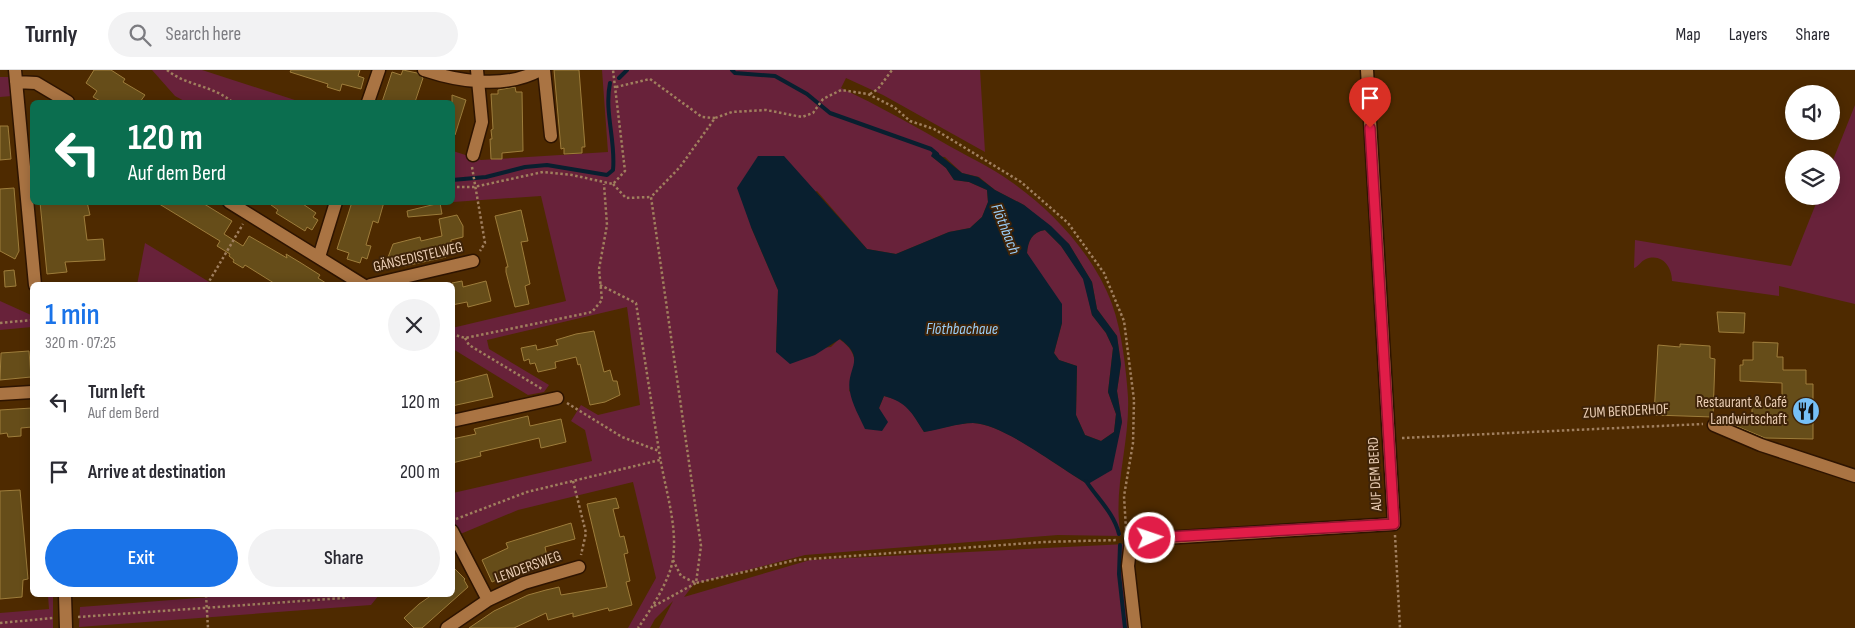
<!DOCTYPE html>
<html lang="en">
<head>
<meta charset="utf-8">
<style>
	body { margin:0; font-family:"Sofia Sans Condensed",sans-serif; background:#f2f2f3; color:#2b2b33; height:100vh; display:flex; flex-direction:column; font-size:19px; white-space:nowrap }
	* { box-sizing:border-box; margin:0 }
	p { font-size:16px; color:#7c7c81 }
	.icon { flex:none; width:28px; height:28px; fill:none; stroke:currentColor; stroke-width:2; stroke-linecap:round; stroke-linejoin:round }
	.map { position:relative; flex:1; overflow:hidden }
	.sheet { position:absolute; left:30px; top:212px; width:425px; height:315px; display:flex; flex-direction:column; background:#fff; border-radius:8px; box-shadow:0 2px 12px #0003 }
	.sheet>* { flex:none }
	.hud { position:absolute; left:30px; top:30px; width:425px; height:105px; border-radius:8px; box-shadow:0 2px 12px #0003; background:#0b6e4f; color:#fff; overflow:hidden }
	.fabs { position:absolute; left:1785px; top:15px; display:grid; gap:10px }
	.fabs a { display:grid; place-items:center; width:55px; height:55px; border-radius:50%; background:#fff; box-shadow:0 2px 12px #0003; font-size:25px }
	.pin { position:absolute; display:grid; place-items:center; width:42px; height:42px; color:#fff; margin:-51px -21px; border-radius:50% 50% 50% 0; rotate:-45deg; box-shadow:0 0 5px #0007 }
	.pin .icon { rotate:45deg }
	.me { position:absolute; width:55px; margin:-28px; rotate:87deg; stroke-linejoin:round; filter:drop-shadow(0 0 4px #0008) }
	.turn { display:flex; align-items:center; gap:18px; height:105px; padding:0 15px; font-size:22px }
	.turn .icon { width:65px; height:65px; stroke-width:2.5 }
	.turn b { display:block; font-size:35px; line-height:42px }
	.round { display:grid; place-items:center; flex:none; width:52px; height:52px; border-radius:26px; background:#f2f2f3 }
	.overview { display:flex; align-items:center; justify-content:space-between; height:85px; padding:0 15px }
	h1 { font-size:30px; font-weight:600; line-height:38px; color:#1a73e8 }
	.button { display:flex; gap:10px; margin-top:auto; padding:10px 15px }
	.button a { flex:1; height:58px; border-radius:30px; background:#1a73e8; color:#fff; font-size:20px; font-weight:600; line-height:58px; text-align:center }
	.button a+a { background:#f2f2f3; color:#2b2b33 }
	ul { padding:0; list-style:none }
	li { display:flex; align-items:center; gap:15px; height:70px; padding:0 15px }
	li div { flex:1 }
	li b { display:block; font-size:19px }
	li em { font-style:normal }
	header { display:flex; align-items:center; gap:30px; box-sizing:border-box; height:70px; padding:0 25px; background:#fff; border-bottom:1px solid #e1e1e2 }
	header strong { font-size:24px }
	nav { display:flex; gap:28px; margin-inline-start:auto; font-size:18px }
	.search { width:350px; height:45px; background:#f2f2f3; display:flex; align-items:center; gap:12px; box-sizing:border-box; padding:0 18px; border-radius:28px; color:#7c7c81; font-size:19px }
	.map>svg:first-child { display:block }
</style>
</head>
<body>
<header>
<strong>Turnly</strong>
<div class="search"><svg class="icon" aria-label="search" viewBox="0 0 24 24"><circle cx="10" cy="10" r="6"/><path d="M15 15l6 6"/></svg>Search here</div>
<nav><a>Map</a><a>Layers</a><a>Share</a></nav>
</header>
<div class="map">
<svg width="1855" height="558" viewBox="0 0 1855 558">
	<rect width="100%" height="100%" fill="#4e2a00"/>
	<!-- green -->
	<path fill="#68223a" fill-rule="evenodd" d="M152,0H202L301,32H186L175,26Z
		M602,0H980L985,82L883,25L846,8L841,18C879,36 915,56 951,77C971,88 992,98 1010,111C1053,141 1094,185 1112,234C1122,262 1126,298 1128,327C1130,374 1112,421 1121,466L1058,465L805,485L694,514L684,527L810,490L1126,474L1130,558H659L673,531L655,549L650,558H628L656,508L633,412L518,440L458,465L452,442L453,423L592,391L585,360L571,351L581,335L598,345L640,335L627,237L487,270L489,279L549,315L544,322L528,325L453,279L452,258L566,231L541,126L453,132V81L481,90L608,82ZM931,86L945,87L962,103L979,107L995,120L1024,135L1069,174L1092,212L1097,239L1117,266L1121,294L1117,321L1122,352L1116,375L1088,414C1059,398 1005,354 973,353C958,353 939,359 924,362C912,342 908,332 884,326L879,338L849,321C854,298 862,285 839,269L831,277L776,282L778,220L751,157L817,121L867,179L896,184L949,162L970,158L982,147L988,132L987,120L969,112L954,110L946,98Z
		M0,7H10L12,26L0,27Z
		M1855,35V234L1779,216V226L1672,211C1672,197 1662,183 1646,189C1641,191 1638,197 1634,198L1635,170L1791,196L1819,126H1831V95Z
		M1045,160L1061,176L1084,209L1092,245L1106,263L1113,278L1108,322L1116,344L1114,362L1101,371L1085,365L1076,345L1077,296L1059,290L1054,283L1062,253L1027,183C1028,171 1032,162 1045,160Z
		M145,173L206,210L215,215H137Z
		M0,231L31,245L32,257L0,260Z
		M48,525H53V558H0V543L49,539Z
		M237,525H379L371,535L79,557L80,537Z"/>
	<!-- water -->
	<path fill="#091f2f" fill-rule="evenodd" d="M934,80L962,103L978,107L995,120L1024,135L1051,156L1069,174L1092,212L1097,239L1117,266L1121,294L1117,321L1122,352L1112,400L1088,414C1059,398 1004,354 973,353C958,353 939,360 924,362C912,343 907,332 884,326L879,338L888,352L882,361L865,359C860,348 852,334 850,322C845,298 868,290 840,269L815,285L790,294L776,282L778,220L751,157L737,118L758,86H784L867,179L896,184L949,162L970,158L982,147L988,132L987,120L969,112L954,110L946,98L931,86ZM1045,160L1061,176L1083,209L1092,245L1106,263L1113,278L1108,322L1116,344L1114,362L1101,371L1085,365L1076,345L1077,296L1059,290L1054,283L1062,253V234L1027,183C1028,171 1032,162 1045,160Z"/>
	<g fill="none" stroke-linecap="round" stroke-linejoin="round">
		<!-- stream -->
		<path stroke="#091f2f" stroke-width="4" d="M732,0L735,3L775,6L807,24L830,43L931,79L937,84
			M619,8L627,0
			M452,110L486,107L525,97L547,95L607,105L613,100C616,71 604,42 610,13
			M1086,411C1097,428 1114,443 1119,464
			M1120,475L1119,504L1125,558"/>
	</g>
	<!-- building -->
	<path fill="#664d19" stroke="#9e7d3b" d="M94,0H111L125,9L123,12L145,25L140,32H102L93,27L97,21L86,13Z
		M291,0H360L358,6L364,8L361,19L342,14L340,21L327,17L328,14L290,2Z
		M403,0L417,3L423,8L415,32H382L392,2L401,5Z
		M554,0H579L585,77H582V83L564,84V78L561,79Z
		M515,17L516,22H522L523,81L502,83V89H491L490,69H492L491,60L493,59L491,24H498V20Z
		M452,25L466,30L455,65H452Z
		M0,56H8L11,89L0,90Z
		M14,118L19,181L15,189L0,181V119Z
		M40,132H87L90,145L84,146L87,170L103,169L105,190L65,192L67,202L47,204Z
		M156,132H201L232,151L224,164L243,176L249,166L287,188L286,184L301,193L320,205L318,208L329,215H277L245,195L243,198L233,192L234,190L229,186L230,184L217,176L220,171Z
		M267,132H300L316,143L313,147L318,150L312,160L307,157L305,161L276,143L278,140Z
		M352,132H384L378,153L373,151L366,175L371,176L367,189L362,187L360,193L347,189L349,183L337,179Z
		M440,133L442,144L408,147L407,141Z
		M521,140L528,171L521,172L530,214L525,216L529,234L515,237L506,202V197H508L495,146Z
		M457,145L463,156V167L451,170V176L446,187L405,196L387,190L393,174L420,167L421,171L442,166L439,149Z
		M14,200L16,216L5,217L4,201Z
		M462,211L463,217L486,211L491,231L468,237L467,232L452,235V213Z
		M1717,242L1745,243L1744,263L1719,262Z
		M594,261L604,302L610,300L613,311H617L620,325L605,332L590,335L580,294L578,295L576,287L555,292L556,298L538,302L535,293L530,294L529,289L524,291L521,278L536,275L537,280L558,275L556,270L576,264Z
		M1753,272L1778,273L1777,287H1783V300H1806V314H1813V369L1765,368L1734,355V345L1752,346V336L1782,337V313L1740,311V295H1743V290H1753Z
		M1680,274L1710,276V288L1715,289L1713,347L1654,345L1658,275L1680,277Z
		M29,281L31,307L0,310L1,283Z
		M487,304L493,327L452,336V313Z
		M32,338V357L21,358V366L8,367L7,363L0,364V340Z
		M528,346L530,356L561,349L566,372L541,378L539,368L480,382L481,386L452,393V369L476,364L474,359Z
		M20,420L28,509L23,510L22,527L0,529V421Z
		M616,428L619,438L613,439L620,467L624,466L628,483L624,484L630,511L626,512L632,535L609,541L608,538L573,547V543L548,550L546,543L514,558H469L494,541L528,525L546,520L559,517L561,525L607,517L587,434Z
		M571,453L575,469L545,477L548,491L518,500L492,512L482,490L508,478L506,473Z
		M452,496L465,509L464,510L468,517L422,558H414L404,548L419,534L432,525H452Z"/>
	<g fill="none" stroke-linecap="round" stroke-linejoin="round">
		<!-- minor casing -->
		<g stroke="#2e1400" stroke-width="15">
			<path id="minor" d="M15,0L35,215
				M424,0C460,12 506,19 540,0
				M544,0L551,66
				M16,12L36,13L68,32
				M368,32L379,0
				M473,85L482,52L477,0
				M229,132L363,215
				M319,187L336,132
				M370,215L473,191
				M0,324L32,322
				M452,351L557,328
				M1714,355L1761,375L1855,406
				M452,461L488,530
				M65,525L66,558
				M447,558L488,530L524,513L579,497
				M1135,558L1128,496L1131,470L1394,454L1367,0"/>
		</g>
		<!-- path -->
		<path stroke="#a07f5e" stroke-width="2.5" stroke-dasharray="2.5 2.5" stroke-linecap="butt" d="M167,0C186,16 213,15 232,32
			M616,17L650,9L702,47L715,48
			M870,24L878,19L892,0
			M472,97L485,173L480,181
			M613,114L626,128L651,127
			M452,117H474L543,102L572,105L613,114L625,101L613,0
			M207,215L243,154
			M600,215L636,233L659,381
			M0,253L32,250
			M452,264L465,268L592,242L602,230L599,199L607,155L604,114
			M465,268L469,275L542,319
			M567,333L622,367L659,381C664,416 678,454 673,489C670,510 650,541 638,558
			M1402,368L1703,354
			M573,411L586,463L581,485
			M456,449L527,422L660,390
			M1395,465L1400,558
			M673,490L681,506L696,513L796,490L1044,472L1118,470
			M206,525L208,558
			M654,536L696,513L701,476L651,127L680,97L715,48L732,42L766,40L802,47L813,43L823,29L841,20L868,24L894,37L910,51L934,59L1021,112L1068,153L1104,203L1124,251L1134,330L1133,373L1124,426L1126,459
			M78,547L343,528L350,525
			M0,553L53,548"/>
		<!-- minor -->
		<use href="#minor" stroke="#aa7443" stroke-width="12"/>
	</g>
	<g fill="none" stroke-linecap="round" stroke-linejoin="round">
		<!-- route casing -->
		<g stroke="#92132f" stroke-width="12">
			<path id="route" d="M1150,468L1394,454L1370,58"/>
		</g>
		<!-- route -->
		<use href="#route" stroke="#e11d48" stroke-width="9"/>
	</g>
	<!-- icons -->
	<defs>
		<g id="restaurant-disc" transform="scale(1.4375)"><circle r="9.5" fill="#76c0f7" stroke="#3e2308"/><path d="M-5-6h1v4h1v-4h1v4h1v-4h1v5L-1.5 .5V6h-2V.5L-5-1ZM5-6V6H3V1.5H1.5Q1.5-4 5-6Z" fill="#111"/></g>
	</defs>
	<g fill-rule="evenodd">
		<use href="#restaurant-disc" x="1806" y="341"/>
	</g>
	<g text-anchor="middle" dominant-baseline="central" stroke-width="4" stroke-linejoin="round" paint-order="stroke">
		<!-- street labels -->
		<g font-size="15" fill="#ebceb5" stroke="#3e2308">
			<text transform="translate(418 187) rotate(-13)">GÄNSEDISTELWEG</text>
			<text transform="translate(1626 341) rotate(-3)">ZUM BERDERHOF</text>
			<text transform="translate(1375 404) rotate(-93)">AUF DEM BERD</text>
			<text transform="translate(528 497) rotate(-20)">LENDERSWEG</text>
		</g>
		<!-- poi labels -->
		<g font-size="15" fill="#ebceb5" stroke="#3e2308" text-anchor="end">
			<text x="1787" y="332">Restaurant &amp; Café<tspan x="1787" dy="17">Landwirtschaft</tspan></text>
		</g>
		<!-- water labels -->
		<g font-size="16" font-style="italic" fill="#99cdf7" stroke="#3e2308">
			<text transform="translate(1005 159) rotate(68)">Flöthbach</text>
			<text x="962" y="259">Flöthbachaue</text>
		</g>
	</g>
</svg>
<div class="fabs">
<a><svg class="icon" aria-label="sound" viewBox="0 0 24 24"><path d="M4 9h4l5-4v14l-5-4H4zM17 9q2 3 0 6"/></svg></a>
<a><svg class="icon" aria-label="layers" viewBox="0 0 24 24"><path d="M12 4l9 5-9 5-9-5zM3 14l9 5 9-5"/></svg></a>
</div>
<div class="pin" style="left:1370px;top:58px;background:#d93025"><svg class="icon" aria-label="arrive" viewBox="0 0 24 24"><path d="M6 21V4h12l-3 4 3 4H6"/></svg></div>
<svg class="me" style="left:1150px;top:468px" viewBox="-20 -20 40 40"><circle r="17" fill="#e11d48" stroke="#fff" stroke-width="3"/><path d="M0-11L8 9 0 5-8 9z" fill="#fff"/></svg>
<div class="hud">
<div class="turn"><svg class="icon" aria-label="left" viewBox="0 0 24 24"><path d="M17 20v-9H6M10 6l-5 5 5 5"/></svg><div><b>120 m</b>Auf dem Berd</div></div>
</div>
<section class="sheet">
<div class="overview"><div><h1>1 min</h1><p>320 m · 07:25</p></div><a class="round"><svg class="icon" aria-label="close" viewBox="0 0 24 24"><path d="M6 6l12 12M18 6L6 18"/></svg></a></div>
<ul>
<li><svg class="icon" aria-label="left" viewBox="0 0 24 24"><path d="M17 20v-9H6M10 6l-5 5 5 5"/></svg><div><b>Turn left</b><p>Auf dem Berd</p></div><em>120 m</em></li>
<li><svg class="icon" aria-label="arrive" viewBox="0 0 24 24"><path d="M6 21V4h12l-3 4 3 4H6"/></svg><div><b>Arrive at destination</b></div><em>200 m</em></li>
</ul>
<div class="button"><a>Exit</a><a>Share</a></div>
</section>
</div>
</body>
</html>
